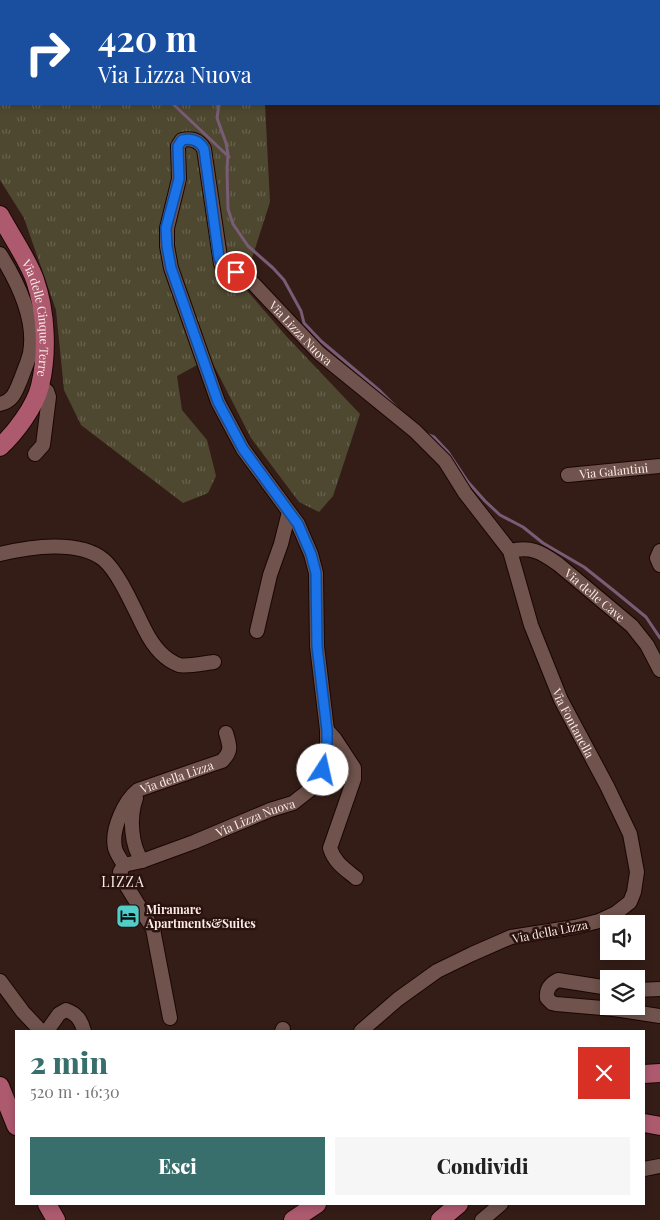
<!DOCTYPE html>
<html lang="it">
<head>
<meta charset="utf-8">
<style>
	body { margin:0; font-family:"Playfair Display",serif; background:#f6f6f6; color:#222; height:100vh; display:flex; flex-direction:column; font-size:19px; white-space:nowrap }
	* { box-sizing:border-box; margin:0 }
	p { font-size:16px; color:#767676 }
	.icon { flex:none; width:28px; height:28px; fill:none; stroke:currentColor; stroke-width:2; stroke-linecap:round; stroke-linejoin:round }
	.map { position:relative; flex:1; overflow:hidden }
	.sheet { position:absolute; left:15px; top:1030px; width:630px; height:175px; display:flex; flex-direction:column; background:#fff; border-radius:0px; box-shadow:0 2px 8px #0003 }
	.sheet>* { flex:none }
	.top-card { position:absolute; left:0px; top:0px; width:660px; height:105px; box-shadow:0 2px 8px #0003; background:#1a4fa0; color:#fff; overflow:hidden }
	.controls { position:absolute; left:600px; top:915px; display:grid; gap:10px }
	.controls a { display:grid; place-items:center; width:45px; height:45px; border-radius:0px; background:#fff; box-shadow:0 2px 8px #0003; font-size:25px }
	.pin { position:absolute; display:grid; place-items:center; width:42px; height:42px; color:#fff; margin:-21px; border:2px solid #fff; border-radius:50%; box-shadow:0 1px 5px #0007 }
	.me { position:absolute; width:55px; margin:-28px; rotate:10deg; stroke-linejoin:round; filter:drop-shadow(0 0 4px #0008) }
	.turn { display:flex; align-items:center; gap:18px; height:105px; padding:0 15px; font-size:22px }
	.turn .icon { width:65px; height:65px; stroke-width:2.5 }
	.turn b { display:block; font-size:35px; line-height:42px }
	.round { display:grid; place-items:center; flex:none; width:52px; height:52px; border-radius:0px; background:#f6f6f6 }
	.summary { display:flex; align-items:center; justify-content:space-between; height:85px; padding:0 15px }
	h1 { font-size:30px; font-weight:800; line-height:38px; color:#386f6d }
	.cta { display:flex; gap:10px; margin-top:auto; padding:10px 15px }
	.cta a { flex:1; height:58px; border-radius:0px; background:#386f6d; color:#fff; font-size:20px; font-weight:800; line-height:58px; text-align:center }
	.cta a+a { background:#f6f6f6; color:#222 }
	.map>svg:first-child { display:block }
</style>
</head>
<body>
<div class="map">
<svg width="660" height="1220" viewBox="0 0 660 1220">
	<defs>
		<pattern id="grass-tufts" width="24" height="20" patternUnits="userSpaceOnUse" patternTransform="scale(1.25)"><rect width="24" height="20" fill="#4e4830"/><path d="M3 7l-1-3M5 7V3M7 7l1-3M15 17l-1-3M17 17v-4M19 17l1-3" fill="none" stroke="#68634e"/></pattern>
	</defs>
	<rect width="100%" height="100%" fill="#351d17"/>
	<!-- grass -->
	<path fill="url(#grass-tufts)" d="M0,0H260L261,1H1V104H265L270,202L243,286L287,337L360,414L333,496L319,512L299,502L251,438L210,358L177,376L182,410L207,440L216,476L208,493L183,503L81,425L64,390L56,310L24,218L0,180Z"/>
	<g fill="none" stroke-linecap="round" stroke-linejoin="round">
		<!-- stream -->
		<path stroke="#795c76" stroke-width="3" d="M236,0L237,1
			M173,104L229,157
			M219,104L217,118L226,143L228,154L227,169L228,209L233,224L248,246L273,268L284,280L301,311L304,323L321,341L380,391L400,411
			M426,434L434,437L448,452L468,482L485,501L500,515L523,527L543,543L584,567L613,590L646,617L660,638"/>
		<!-- minor casing -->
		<g stroke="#1b0603" stroke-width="16">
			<g id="minor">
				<path d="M659,44H660"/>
				<path d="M0,254C17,281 36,320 30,353C28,362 24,370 21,379C16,390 14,401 0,404"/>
				<path d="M35,454L43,445L49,397L47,391L40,387"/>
				<path id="s1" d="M568,475L660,466"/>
				<path id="s2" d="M510,551C531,546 541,552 558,564L632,626L647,645L660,670"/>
				<path d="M660,551L657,558L660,565"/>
				<path d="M0,554C29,547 79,539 104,560C120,574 135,611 145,630C152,644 163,659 179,665C186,667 205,663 214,662"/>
				<path d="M257,631L270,575L281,544L289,512"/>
				<path d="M327,730L335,739L354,768V779L330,848C334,862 345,869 356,878"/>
				<path d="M136,798C129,817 131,845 142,861"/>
				<path id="s3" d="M124,865L142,861L194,842L270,810L293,803L312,788L323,770L327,752V730L317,646L316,573L311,554L298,524L243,449L218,402L171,268L167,246V228L179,179L178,146L182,140C191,138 199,140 204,149L221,264C229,271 240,272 249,279L319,353L415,431L445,461L465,493L510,551L531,625L561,700L607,786L630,834L637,872L634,892L630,902L616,913L599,921L575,927L511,937L472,954L437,971L398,999L361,1031"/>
				<path id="s4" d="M124,865C121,860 116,853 115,848C111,830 124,801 138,790L222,761C232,751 230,746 226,733"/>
				<path d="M124,865L120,872L123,880L153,929L170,1018"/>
				<path d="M0,981L23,1012L40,1030L43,1031"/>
				<path d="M609,988L558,980C550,984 546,989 547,998L552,1003L556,1004L614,1009L660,1016"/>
				<path d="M636,990L660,989"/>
				<path d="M47,1031L59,1014L66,1010C77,1014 81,1020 84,1031"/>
				<path d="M282,1031L283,1029"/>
				<path d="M644,1169L660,1166"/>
				<path d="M482,1220L501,1204"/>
			</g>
		</g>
		<!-- major casing -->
		<g stroke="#1b0603" stroke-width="20">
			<g id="major">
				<path id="s5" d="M0,215C10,234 28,260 35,280C46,312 48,353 40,386C35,407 15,433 0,447"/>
				<path d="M644,1074L660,1073"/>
				<path d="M0,1086L16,1126"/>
				<path d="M644,1123L660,1126"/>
				<path d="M47,1204L56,1220"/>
				<path d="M293,1220L317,1204"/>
				<path d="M440,1220L459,1204"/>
			</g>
		</g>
		<!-- minor -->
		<use href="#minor" stroke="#6f534c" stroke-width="14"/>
		<!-- major -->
		<use href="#major" stroke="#ad5a6f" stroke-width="18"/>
	</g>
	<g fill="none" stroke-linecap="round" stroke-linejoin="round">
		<!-- route casing -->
		<g stroke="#114b97" stroke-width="12">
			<path id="route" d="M236,272L223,266L219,258L204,149C199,140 191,138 182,140L178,146L179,179L166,228L167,246L171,268L218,402L243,449L298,524L311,554L316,573L317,646L327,730V752L323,770"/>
		</g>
		<!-- route -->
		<use href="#route" stroke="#1a73e8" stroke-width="9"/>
	</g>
	<!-- icons -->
	<defs>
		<g id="hotel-square" transform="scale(1.25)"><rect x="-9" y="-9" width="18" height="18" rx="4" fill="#53cdc9" stroke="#2a130e"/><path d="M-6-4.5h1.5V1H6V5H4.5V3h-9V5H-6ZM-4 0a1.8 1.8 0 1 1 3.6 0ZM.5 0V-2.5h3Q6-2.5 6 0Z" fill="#111"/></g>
	</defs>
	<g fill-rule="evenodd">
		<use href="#hotel-square" x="128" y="916"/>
	</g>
	<g text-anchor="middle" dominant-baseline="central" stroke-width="5" stroke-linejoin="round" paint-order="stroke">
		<!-- street labels -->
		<g font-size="12" fill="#fcebe7" stroke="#2a130e">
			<text stroke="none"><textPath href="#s5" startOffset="112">Via delle Cinque Terre</textPath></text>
			<text stroke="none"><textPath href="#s3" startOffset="1144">Via Lizza Nuova</textPath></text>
			<text stroke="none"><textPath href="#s1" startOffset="46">Via Galantini</textPath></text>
			<text stroke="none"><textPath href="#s2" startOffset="100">Via delle Cave</textPath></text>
			<text stroke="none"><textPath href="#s3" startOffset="1632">Via Fontanella</textPath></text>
			<text stroke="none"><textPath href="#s4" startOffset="125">Via della Lizza</textPath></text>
			<text stroke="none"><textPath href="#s3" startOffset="140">Via Lizza Nuova</textPath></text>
			<text transform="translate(550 931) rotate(-11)">Via della Lizza</text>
		</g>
		<!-- poi labels -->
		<g font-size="12" font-weight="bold" fill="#fcebe7" stroke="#2a130e" text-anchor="start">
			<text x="146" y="909">Miramare<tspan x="146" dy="14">Apartments&amp;Suites</tspan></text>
		</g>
		<!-- neighbourhood labels -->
		<g font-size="14" letter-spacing="1" fill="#fcebe7" stroke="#2a130e">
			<text x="123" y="881">LIZZA</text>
		</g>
	</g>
</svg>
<div class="controls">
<a><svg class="icon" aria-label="sound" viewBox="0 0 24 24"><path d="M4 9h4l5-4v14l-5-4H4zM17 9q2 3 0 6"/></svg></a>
<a><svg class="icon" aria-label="layers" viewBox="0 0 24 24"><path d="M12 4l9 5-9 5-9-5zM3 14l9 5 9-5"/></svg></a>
</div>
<div class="pin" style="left:236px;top:272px;background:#d93025"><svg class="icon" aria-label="arrive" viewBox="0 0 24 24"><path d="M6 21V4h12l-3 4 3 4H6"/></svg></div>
<svg class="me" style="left:323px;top:770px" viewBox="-20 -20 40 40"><circle r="19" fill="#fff"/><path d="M0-13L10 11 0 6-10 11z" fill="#1a73e8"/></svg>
<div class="top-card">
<div class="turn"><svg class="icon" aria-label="right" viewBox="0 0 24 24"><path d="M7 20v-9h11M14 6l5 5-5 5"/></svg><div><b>420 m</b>Via Lizza Nuova</div></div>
</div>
<section class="sheet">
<div class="summary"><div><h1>2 min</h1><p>520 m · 16:30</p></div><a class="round" style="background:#d93025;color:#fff"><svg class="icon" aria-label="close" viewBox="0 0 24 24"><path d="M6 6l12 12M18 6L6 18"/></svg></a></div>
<div class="cta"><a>Esci</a><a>Condividi</a></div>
</section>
</div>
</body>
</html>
